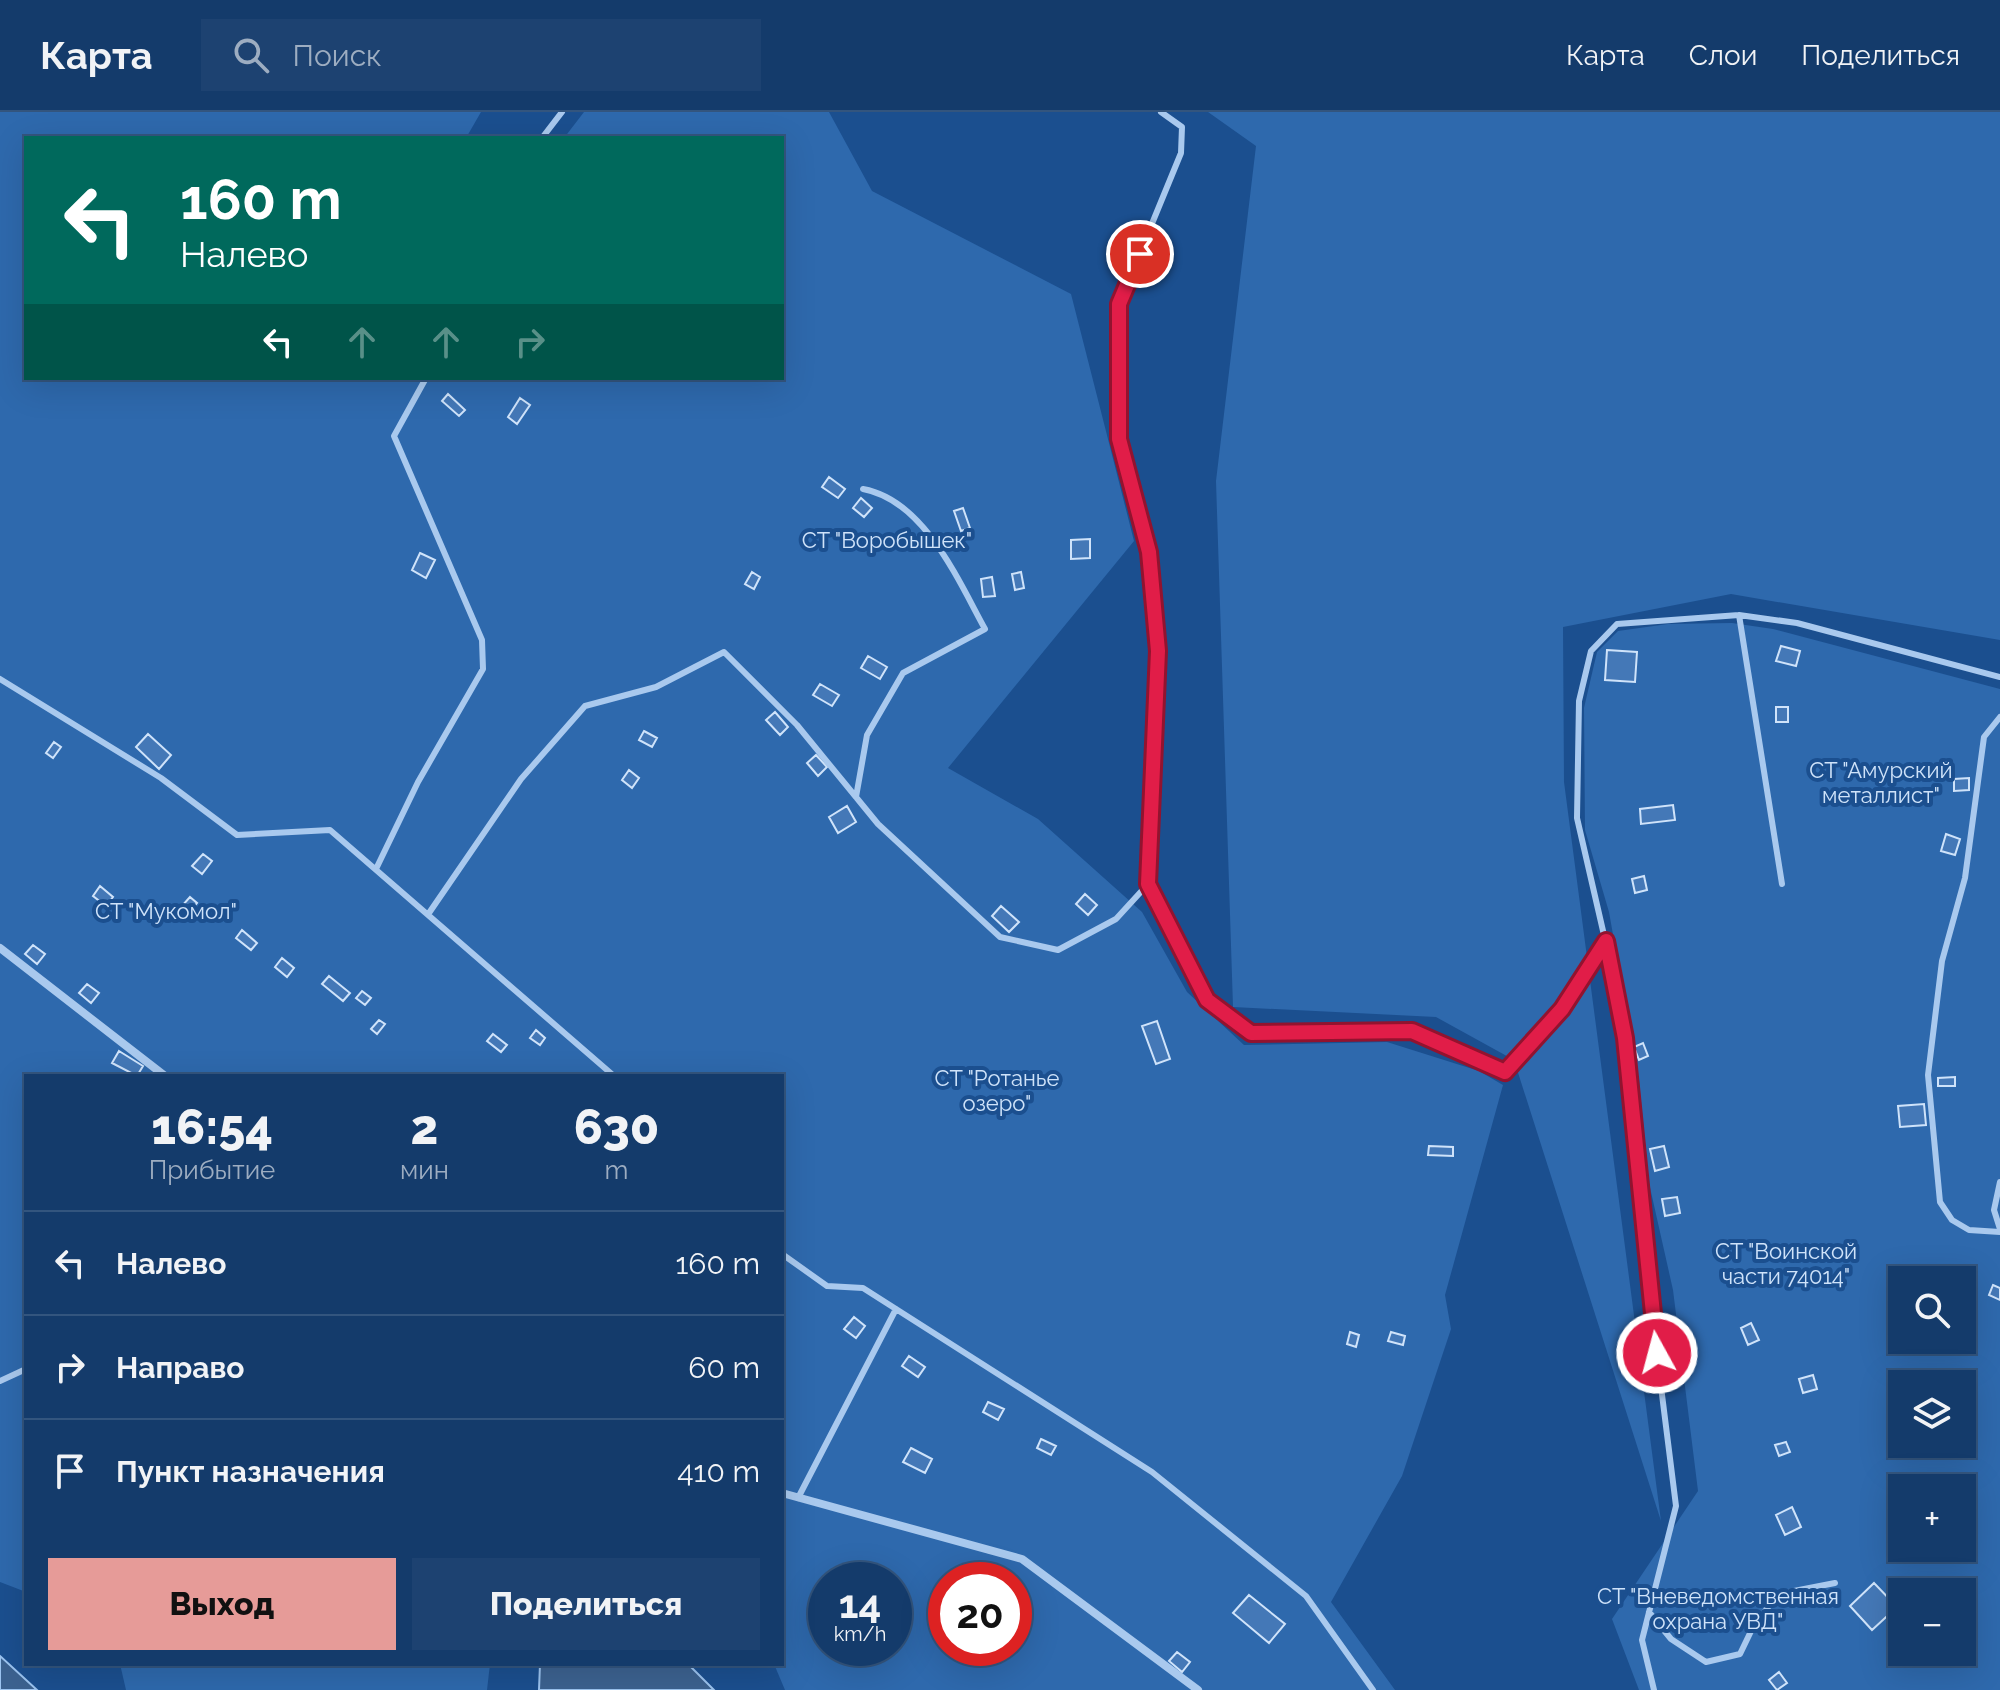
<!DOCTYPE html>
<html lang="ru">
<head>
<meta charset="utf-8">
<style>
	body { margin:0; font-family:Raleway,sans-serif; background:#1d4271; color:#f1f3f6; height:100vh; display:flex; flex-direction:column; font-size:30px; white-space:nowrap }
	* { box-sizing:border-box; margin:0 }
	p { font-size:26px; color:#9dadc1 }
	.icon { flex:none; width:44px; height:44px; fill:none; stroke:currentColor; stroke-width:2; stroke-linecap:round; stroke-linejoin:round }
	.map { position:relative; flex:1; overflow:hidden }
	.drawer { position:absolute; left:24px; top:962px; width:760px; height:592px; display:flex; flex-direction:column; background:#143b6b; border-radius:0px; box-shadow:0 8px 32px #0002,0 0 0 2px #33557e }
	.drawer>* { flex:none }
	.banner { position:absolute; left:24px; top:24px; width:760px; height:244px; border-radius:0px; box-shadow:0 8px 32px #0002,0 0 0 2px #33557e; background:#00695c; color:#fff; overflow:hidden }
	.tools { position:absolute; left:1888px; top:1154px; display:grid; gap:16px }
	.tools a { display:grid; place-items:center; width:88px; height:88px; border-radius:0px; background:#143b6b; box-shadow:0 8px 32px #0002,0 0 0 2px #33557e; font-size:40px }
	.speed { position:absolute; left:808px; top:1450px; display:flex; gap:16px; font-size:40px; font-weight:700; text-align:center }
	.speed>* { display:grid; place-content:center; width:104px; height:104px; border-radius:50%; background:#143b6b; box-shadow:0 8px 32px #0002,0 0 0 2px #33557e; line-height:1 }
	.speed small { font-size:20px; font-weight:400 }
	.speed .limit { border:12px solid #d22; background:#fff; color:#111 }
	.pin { position:absolute; display:grid; place-items:center; width:68px; height:68px; color:#fff; margin:-34px; border:4px solid #fff; border-radius:50%; box-shadow:0 2px 8px #0007 }
	.me { position:absolute; width:88px; margin:-44px; rotate:353deg; stroke-linejoin:round; filter:drop-shadow(0 0 6px #0008) }
	.turn { display:flex; align-items:center; gap:28px; height:168px; padding:0 24px; font-size:36px }
	.turn .icon { width:104px; height:104px; stroke-width:2.5 }
	.turn b { display:block; font-size:56px; line-height:68px }
	.lanes { display:flex; align-items:center; height:76px; padding:0 24px; background:#0003; justify-content:center; gap:40px; direction:ltr }
	.lanes .off { opacity:.35 }
	.eta { display:flex; justify-content:space-evenly; align-items:center; height:136px; text-align:center }
	.eta b { font-size:48px; font-weight:800; line-height:56px }
	.button { display:flex; gap:16px; margin-top:auto; padding:16px 24px }
	.button a { flex:1; height:92px; border-radius:0px; background:#e69b98; color:#111; font-size:32px; font-weight:800; line-height:92px; text-align:center }
	.button a+a { background:#1d4271; color:#f1f3f6 }
	ul { padding:0; list-style:none }
	li { display:flex; align-items:center; gap:24px; height:104px; padding:0 24px; border-top:2px solid #33557e }
	li div { flex:1 }
	li b { display:block; font-size:30px }
	li em { font-style:normal }
	header { display:flex; align-items:center; gap:48px; box-sizing:border-box; height:112px; padding:0 40px; background:#143b6b; border-bottom:2px solid #33557e }
	header strong { font-size:38px }
	nav { display:flex; gap:44px; margin-inline-start:auto; font-size:28px }
	.search { width:560px; height:72px; background:#1d4271; display:flex; align-items:center; gap:20px; box-sizing:border-box; padding:0 28px; border-radius:0px; color:#9dadc1; font-size:30px }
	.map>svg:first-child { display:block }
</style>
</head>
<body>
<header>
<strong>Карта</strong>
<div class="search"><svg class="icon" aria-label="search" viewBox="0 0 24 24"><circle cx="10" cy="10" r="6"/><path d="M15 15l6 6"/></svg>Поиск</div>
<nav><a>Карта</a><a>Слои</a><a>Поделиться</a></nav>
</header>
<div class="map">
<svg width="2000" height="1578" viewBox="0 0 2000 1578">
	<rect width="100%" height="100%" fill="#1b4f8f"/>
	<!-- green -->
	<path fill="#2e69ad" fill-rule="evenodd" d="M0,0H481L466,26H26V266H782V26H564L584,0H829L872,79L1071,182L1134,429L948,656L1038,707L1142,800L1187,880L1244,933L1387,930L1479,959L1503,973L1445,1183L1451,1217L1402,1364L1331,1490L1395,1578H785L774,1552H782V964H26V1480L0,1470ZM826,1468H894V1536H826ZM946,1468H1014V1536H946Z
		M1208,0H2000V528L1731,482L1563,515L1564,670L1661,1409L1514,948L1436,905L1233,895L1216,369L1256,34Z
		M1732,511L1773,517L2000,577V1578H1639L1612,1507L1698,1379L1673,1178L1649,1071L1639,969L1609,800L1585,718L1584,596L1597,540L1618,519L1668,512ZM1902,1168H1962V1228H1902ZM1902,1272H1962V1332H1902ZM1902,1376H1962V1436H1902ZM1902,1480H1962V1540H1902Z
		M120,1552H490L487,1578H126Z"/>
	<!-- water -->
	<path fill="#3c6290" stroke="#9cc4f0" stroke-width="2" d="M0,1544L37,1578H0Z
		M540,1552H688L714,1578H539Z"/>
	<!-- building -->
	<path fill="#4478b7" stroke="#cfe3fa" stroke-width="2" d="M448,282L465,298L459,304L442,289Z
		M520,286L530,293L517,312L508,305Z
		M829,365L845,377L838,386L822,375Z
		M861,386L872,396L864,405L853,396Z
		M963,396L970,416L961,419L954,399Z
		M1090,427V446L1071,447V428Z
		M420,441L435,448L426,466L412,458Z
		M752,460L760,465L754,477L745,472Z
		M1021,460L1024,476L1015,478L1012,462Z
		M992,465L995,484L983,485L981,467Z
		M1781,534L1800,539L1796,554L1776,549Z
		M1607,538L1637,540L1635,570L1605,568Z
		M868,544L887,555L880,567L861,556Z
		M820,572L839,583L832,594L813,583Z
		M1776,595H1788V610H1776Z
		M775,600L788,615L780,623L766,608Z
		M644,619L657,626L652,635L639,628Z
		M148,622L171,643L159,657L136,635Z
		M54,630L61,635L53,646L46,641Z
		M816,643L827,655L818,664L807,651Z
		M629,658L639,666L632,676L622,668Z
		M1969,666V678L1954,679V667Z
		M1673,693L1675,708L1641,712L1640,697Z
		M847,694L856,710L838,721L829,705Z
		M1946,722L1960,727L1955,743L1941,739Z
		M203,742L212,749L202,762L192,754Z
		M1644,764L1647,778L1635,781L1632,767Z
		M100,774L113,785L106,794L93,784Z
		M1085,782L1097,793L1088,803L1076,792Z
		M190,785L197,791L189,801L181,795Z
		M1001,794L1019,810L1009,820L992,804Z
		M242,818L257,831L251,838L236,826Z
		M33,833L45,842L37,852L25,842Z
		M282,846L294,856L287,865L275,855Z
		M329,864L350,881L343,889L322,872Z
		M87,872L99,881L91,891L79,881Z
		M362,879L371,886L365,893L356,886Z
		M379,908L385,912L377,922L371,917Z
		M1157,909L1170,947L1156,952L1142,914Z
		M536,918L545,926L540,933L530,926Z
		M493,922L507,933L501,940L487,929Z
		M1643,931L1648,944L1639,948L1634,935Z
		M119,939L143,954L137,964L112,951Z
		M1955,965V974H1938V966Z
		M1924,992L1926,1013L1900,1015L1898,994Z
		M1429,1034L1453,1035V1044L1428,1043Z
		M1664,1034L1669,1055L1655,1059L1650,1037Z
		M1677,1085L1680,1101L1665,1104L1662,1087Z
		M1993,1173L2000,1176V1188L1989,1183Z
		M854,1205L865,1214L856,1226L844,1217Z
		M1751,1211L1759,1228L1748,1233L1741,1216Z
		M1350,1220L1359,1223L1356,1235L1347,1232Z
		M1391,1220L1405,1224L1403,1233L1388,1229Z
		M909,1244L925,1255L918,1265L902,1254Z
		M1813,1263L1817,1277L1803,1281L1799,1267Z
		M988,1290L1004,1297L998,1308L983,1300Z
		M1041,1327L1056,1334L1051,1343L1037,1336Z
		M1786,1330L1790,1340L1779,1344L1775,1333Z
		M911,1336L932,1347L925,1361L903,1350Z
		M1792,1395L1801,1415L1785,1423L1776,1403Z
		M1874,1471L1897,1495L1872,1518L1850,1494Z
		M1249,1483L1285,1512L1269,1531L1233,1501Z
		M1177,1540L1190,1550L1182,1560L1169,1549Z
		M1779,1560L1787,1571L1777,1578L1769,1568Z"/>
	<g fill="none" stroke-linecap="round" stroke-linejoin="round">
		<!-- service -->
		<path stroke="#a9c9ee" stroke-width="6" d="M1161,0L1182,15L1181,41L1119,192V327L1149,440L1158,539L1148,772L1207,888L1251,921L1412,919L1505,960L1562,897L1606,829
			M542,26L562,0
			M0,567L161,666L237,723L330,718L614,964
			M2000,605L1984,625L1965,766L1942,849L1928,963L1940,1090L1952,1108L1969,1118L2000,1120
			M856,685L867,623L903,561L985,517C958,468 924,388 863,377
			M376,757L418,670L483,557L482,528L394,324L426,266
			M1782,772L1739,503L1797,511L2000,565
			M429,801L521,667L585,594L656,575L724,540L797,613L878,712L1000,825L1058,838L1116,807L1148,772
			M2000,1070L1994,1098L2000,1117
			M782,1142L827,1174L863,1176L1152,1360L1306,1484L1373,1578
			M0,1269L26,1257
			M798,1386L896,1197
			M1649,1500L1671,1527L1706,1550L1740,1542L1753,1515L1778,1482L1835,1471
			M1654,1578L1642,1528L1676,1394L1653,1211L1621,897L1577,706L1579,589L1591,539L1617,512L1739,503"/>
		<!-- minor -->
		<path stroke="#a9c9ee" stroke-width="8" d="M0,836L165,964
			M782,1381L1022,1447L1198,1578"/>
	</g>
	<g fill="none" stroke-linecap="round" stroke-linejoin="round">
		<!-- route casing -->
		<g stroke="#92132f" stroke-width="20">
			<path id="route" d="M1140,142L1119,192V327L1149,440L1158,539L1148,772L1207,888L1251,921L1412,919L1505,960L1562,897L1606,829L1625,926L1657,1241"/>
		</g>
		<!-- route -->
		<use href="#route" stroke="#e11d48" stroke-width="14"/>
	</g>
	<g text-anchor="middle" dominant-baseline="central" stroke-width="8" stroke-linejoin="round" paint-order="stroke">
		<!-- park labels -->
		<g font-size="22" fill="#cfe3fa" stroke="#1b4f8f">
			<text x="887" y="428">СТ "Воробышек"</text>
			<text x="1881" y="658">СТ "Амурский<tspan x="1881" dy="25">металлист"</tspan></text>
			<text x="166" y="799">СТ "Мукомол"</text>
			<text x="997" y="966">СТ "Ротанье<tspan x="997" dy="25">озеро"</tspan></text>
			<text x="1786" y="1139">СТ "Воинской<tspan x="1786" dy="25">части 74014"</tspan></text>
			<text x="1718" y="1484">СТ "Вневедомственная<tspan x="1718" dy="25">охрана УВД"</tspan></text>
		</g>
	</g>
</svg>
<div class="tools">
<a><svg class="icon" aria-label="search" viewBox="0 0 24 24"><circle cx="10" cy="10" r="6"/><path d="M15 15l6 6"/></svg></a>
<a><svg class="icon" aria-label="layers" viewBox="0 0 24 24"><path d="M12 4l9 5-9 5-9-5zM3 14l9 5 9-5"/></svg></a>
<a>+</a>
<a>−</a>
</div>
<div class="speed"><div>14<small>km/h</small></div><div class="limit">20</div></div>
<div class="pin" style="left:1140px;top:142px;background:#d93025"><svg class="icon" aria-label="arrive" viewBox="0 0 24 24"><path d="M6 21V4h12l-3 4 3 4H6"/></svg></div>
<svg class="me" style="left:1657px;top:1241px" viewBox="-20 -20 40 40"><circle r="17" fill="#e11d48" stroke="#fff" stroke-width="3"/><path d="M0-11L8 9 0 5-8 9z" fill="#fff"/></svg>
<div class="banner">
<div class="turn"><svg class="icon" aria-label="left" viewBox="0 0 24 24"><path d="M17 20v-9H6M10 6l-5 5 5 5"/></svg><div><b>160 m</b>Налево</div></div>
<div class="lanes"><svg class="icon" aria-label="left" viewBox="0 0 24 24"><path d="M17 20v-9H6M10 6l-5 5 5 5"/></svg><svg class="icon off" aria-label="ahead" viewBox="0 0 24 24"><path d="M12 20V5M6 11l6-6 6 6"/></svg><svg class="icon off" aria-label="ahead" viewBox="0 0 24 24"><path d="M12 20V5M6 11l6-6 6 6"/></svg><svg class="icon off" aria-label="right" viewBox="0 0 24 24"><path d="M7 20v-9h11M14 6l5 5-5 5"/></svg></div>
</div>
<section class="drawer">
<div class="eta">
<div><b>16:54</b><p>Прибытие</p></div>
<div><b>2</b><p>мин</p></div>
<div><b>630</b><p>m</p></div>
</div>
<ul>
<li><svg class="icon" aria-label="left" viewBox="0 0 24 24"><path d="M17 20v-9H6M10 6l-5 5 5 5"/></svg><div><b>Налево</b></div><em>160 m</em></li>
<li><svg class="icon" aria-label="right" viewBox="0 0 24 24"><path d="M7 20v-9h11M14 6l5 5-5 5"/></svg><div><b>Направо</b></div><em>60 m</em></li>
<li><svg class="icon" aria-label="arrive" viewBox="0 0 24 24"><path d="M6 21V4h12l-3 4 3 4H6"/></svg><div><b>Пункт назначения</b></div><em>410 m</em></li>
</ul>
<div class="button"><a>Выход</a><a>Поделиться</a></div>
</section>
</div>
</body>
</html>
